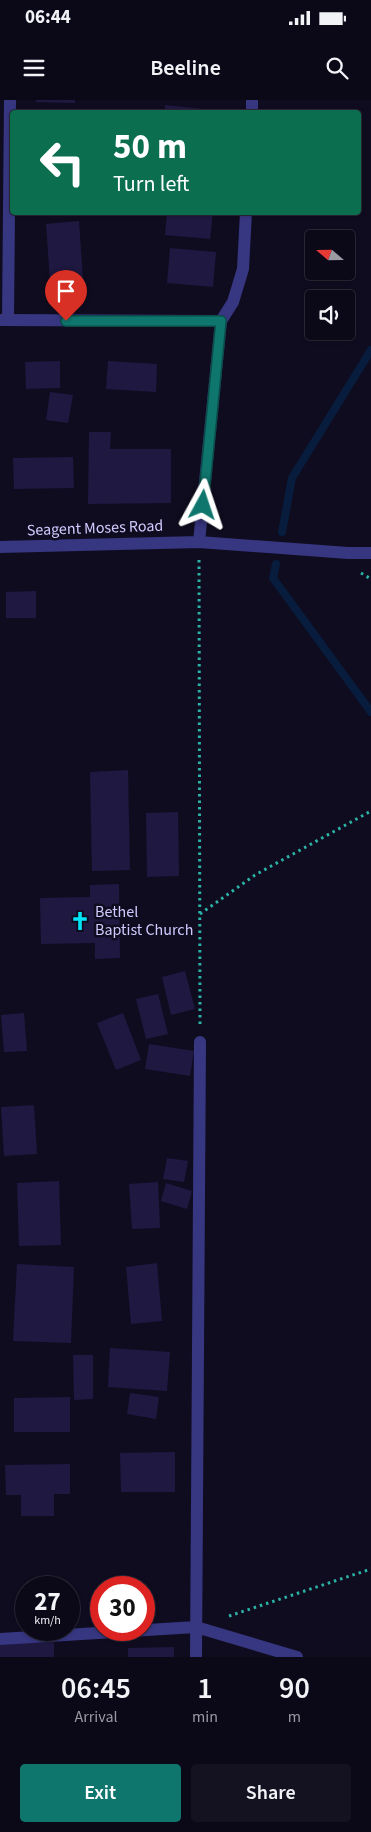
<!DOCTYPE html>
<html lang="en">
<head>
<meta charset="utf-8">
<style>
	body { margin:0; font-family:"Source Sans 3",sans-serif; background:#141221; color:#f1f3f6; height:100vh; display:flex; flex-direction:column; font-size:19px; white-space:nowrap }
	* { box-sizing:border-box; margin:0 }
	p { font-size:16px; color:#9a9aa2 }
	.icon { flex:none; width:28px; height:28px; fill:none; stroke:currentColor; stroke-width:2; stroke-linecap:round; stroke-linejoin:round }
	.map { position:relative; height:1557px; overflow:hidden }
	.side { display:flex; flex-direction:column; background:#0b0918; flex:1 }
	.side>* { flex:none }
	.banner { position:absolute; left:10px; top:10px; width:351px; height:105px; border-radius:5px; box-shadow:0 1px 4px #0004,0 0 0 1px #2b2a37; background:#0b6e4f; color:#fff; overflow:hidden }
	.needle { width:32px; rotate:290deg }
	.controls { position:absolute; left:305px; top:130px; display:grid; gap:10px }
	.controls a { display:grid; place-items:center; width:50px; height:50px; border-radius:5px; background:#0b0918; box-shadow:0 1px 4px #0004,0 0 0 1px #2b2a37; font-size:25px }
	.speed { position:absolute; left:15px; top:1476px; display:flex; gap:10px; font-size:25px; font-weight:700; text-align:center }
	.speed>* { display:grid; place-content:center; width:65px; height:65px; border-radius:50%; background:#0b0918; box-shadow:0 1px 4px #0004,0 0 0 1px #2b2a37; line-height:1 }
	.speed small { font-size:12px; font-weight:400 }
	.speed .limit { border:8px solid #d22; background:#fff; color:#111 }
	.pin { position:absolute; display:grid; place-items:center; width:42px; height:42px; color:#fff; margin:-51px -21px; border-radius:50% 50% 50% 0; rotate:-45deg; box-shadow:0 0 5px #0007 }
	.pin .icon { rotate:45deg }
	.me { position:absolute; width:55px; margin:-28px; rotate:5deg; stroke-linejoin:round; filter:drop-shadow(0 0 4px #0008) }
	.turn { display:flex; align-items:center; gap:18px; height:105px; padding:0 20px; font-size:22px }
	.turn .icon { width:65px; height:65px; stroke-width:2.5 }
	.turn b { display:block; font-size:35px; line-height:42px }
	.eta { display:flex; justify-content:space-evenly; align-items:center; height:85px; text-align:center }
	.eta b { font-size:30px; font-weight:600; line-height:35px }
	.button { display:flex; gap:10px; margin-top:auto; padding:10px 20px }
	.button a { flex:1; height:58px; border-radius:5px; background:#0f766e; color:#fff; font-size:20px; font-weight:600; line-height:58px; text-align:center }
	.button a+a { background:#141221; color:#f1f3f6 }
	.status { display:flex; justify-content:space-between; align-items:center; height:35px; padding:0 25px; background:#0b0918; direction:ltr }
	.status svg { height:14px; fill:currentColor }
	header { display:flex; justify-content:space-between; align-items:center; height:65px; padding:0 20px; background:#0b0918; font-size:22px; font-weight:600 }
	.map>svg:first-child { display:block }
</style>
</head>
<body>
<div class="status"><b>06:44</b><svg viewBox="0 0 49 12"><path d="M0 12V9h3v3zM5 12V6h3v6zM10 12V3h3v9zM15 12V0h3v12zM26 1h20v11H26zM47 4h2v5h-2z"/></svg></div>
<header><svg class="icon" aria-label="menu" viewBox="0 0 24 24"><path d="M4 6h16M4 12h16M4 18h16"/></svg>Beeline<svg class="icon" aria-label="search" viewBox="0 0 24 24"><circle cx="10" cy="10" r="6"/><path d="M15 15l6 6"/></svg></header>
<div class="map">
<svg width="371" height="1557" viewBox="0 0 371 1557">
	<rect width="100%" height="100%" fill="#0f0c20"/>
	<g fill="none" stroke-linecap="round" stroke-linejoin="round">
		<!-- stream -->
		<path stroke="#081d3d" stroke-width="8" d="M282,432L292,378L371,250
			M276,464L273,478L371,612"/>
	</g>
	<!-- building -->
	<path fill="#1f1841" d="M36,0H75V3L36,2Z
		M165,5L214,10V12H165Z
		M167,112H213L210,139L165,135Z
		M79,121L83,179L50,182L46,124Z
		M170,148L216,152L213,187L167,183Z
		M60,261V288L26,289L25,262Z
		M108,261L157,264L156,292L106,289Z
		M50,292L73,295L68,323L46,320Z
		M89,332H111L110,349H171V403L88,404Z
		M73,357L74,388L14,389L13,358Z
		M36,491V518H6V492Z
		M128,670L130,770L92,771L90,672Z
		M178,712L179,776L147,777L146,713Z
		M119,784L120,858L95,859V843L41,844L40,798L90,797V785Z
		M185,871L195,909L171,915L162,877Z
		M158,894L168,934L146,939L136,899Z
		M24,913L27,951L4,952L1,915Z
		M123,913L141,960L116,970L97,923Z
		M149,944L194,951L190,976L145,969Z
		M34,1005L37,1054L4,1056L1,1007Z
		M167,1058L188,1061L184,1082L163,1079Z
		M59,1081L61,1145L19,1146L17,1083Z
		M158,1082L160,1128L132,1129L129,1084Z
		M166,1083L192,1091L187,1109L161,1101Z
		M157,1163L162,1221L131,1224L126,1167Z
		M17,1164L74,1167L71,1243L13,1241Z
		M110,1248L170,1252L167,1291L108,1287Z
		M73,1255H93V1299L74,1300Z
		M130,1293L159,1297L156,1319L127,1314Z
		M70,1297V1332H14V1298Z
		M175,1352V1392H121L120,1353Z
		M70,1364V1394H54V1416H21V1395H6L5,1365Z
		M54,1542V1557H0V1543Z
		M174,1547V1557H128V1548Z"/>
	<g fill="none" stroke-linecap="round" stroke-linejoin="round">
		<!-- path -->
		<path stroke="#2bb3a7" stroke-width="3" stroke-dasharray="2.5 4" stroke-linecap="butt" d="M199,460L200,924
			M361,473L371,479
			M200,814L255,775L371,711
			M229,1516L371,1469"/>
		<!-- minor -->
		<path stroke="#373680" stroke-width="12" d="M252,12V0
			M0,220L221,221
			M8,220L10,0
			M199,442L221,221L233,202L243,169L246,112
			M0,447L199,442L348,453H371
			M0,1539L196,1527L297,1557
			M196,1557L200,942"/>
	</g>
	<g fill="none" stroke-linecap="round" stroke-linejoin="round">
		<!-- route casing -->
		<g stroke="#0a4d48" stroke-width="12">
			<path id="route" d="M66,221H221L203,405"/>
		</g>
		<!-- route -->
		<use href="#route" stroke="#0f766e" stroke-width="9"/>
	</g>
	<!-- icons -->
	<defs>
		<g id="church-bare" transform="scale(1.5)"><path d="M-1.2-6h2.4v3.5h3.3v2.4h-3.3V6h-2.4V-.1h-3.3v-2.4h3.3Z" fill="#00e4f6" stroke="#0f0c20" stroke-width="2.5" paint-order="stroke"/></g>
	</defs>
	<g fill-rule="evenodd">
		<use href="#church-bare" x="80" y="821"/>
	</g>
	<g text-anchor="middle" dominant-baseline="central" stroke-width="5" stroke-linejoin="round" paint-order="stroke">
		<!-- street labels -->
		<g font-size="16" fill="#d0cbff" stroke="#0f0c20">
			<text transform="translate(95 428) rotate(-2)">Seagent Moses Road</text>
		</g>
		<!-- poi labels -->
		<g font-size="16" fill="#d0cbff" stroke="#0f0c20" text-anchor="start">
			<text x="95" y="812">Bethel<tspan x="95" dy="18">Baptist Church</tspan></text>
		</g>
	</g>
</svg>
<div class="controls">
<a><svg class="needle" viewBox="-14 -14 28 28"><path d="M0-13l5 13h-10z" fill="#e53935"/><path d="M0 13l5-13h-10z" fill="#9a9aa2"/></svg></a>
<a><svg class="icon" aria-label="sound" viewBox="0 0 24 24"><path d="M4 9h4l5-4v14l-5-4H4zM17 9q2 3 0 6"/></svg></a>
</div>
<div class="speed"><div>27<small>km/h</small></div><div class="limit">30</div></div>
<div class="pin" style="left:66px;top:221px;background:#d93025"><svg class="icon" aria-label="arrive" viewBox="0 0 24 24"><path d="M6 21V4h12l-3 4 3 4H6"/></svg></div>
<svg class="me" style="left:203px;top:405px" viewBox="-20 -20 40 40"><path d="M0-17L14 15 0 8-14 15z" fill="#0f766e" stroke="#fff" stroke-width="4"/></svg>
<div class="banner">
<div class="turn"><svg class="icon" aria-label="left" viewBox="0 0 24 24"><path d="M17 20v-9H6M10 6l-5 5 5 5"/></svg><div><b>50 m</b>Turn left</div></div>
</div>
</div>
<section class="side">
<div class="eta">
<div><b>06:45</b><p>Arrival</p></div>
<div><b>1</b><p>min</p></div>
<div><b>90</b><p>m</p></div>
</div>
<div class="button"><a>Exit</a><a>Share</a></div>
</section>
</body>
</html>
